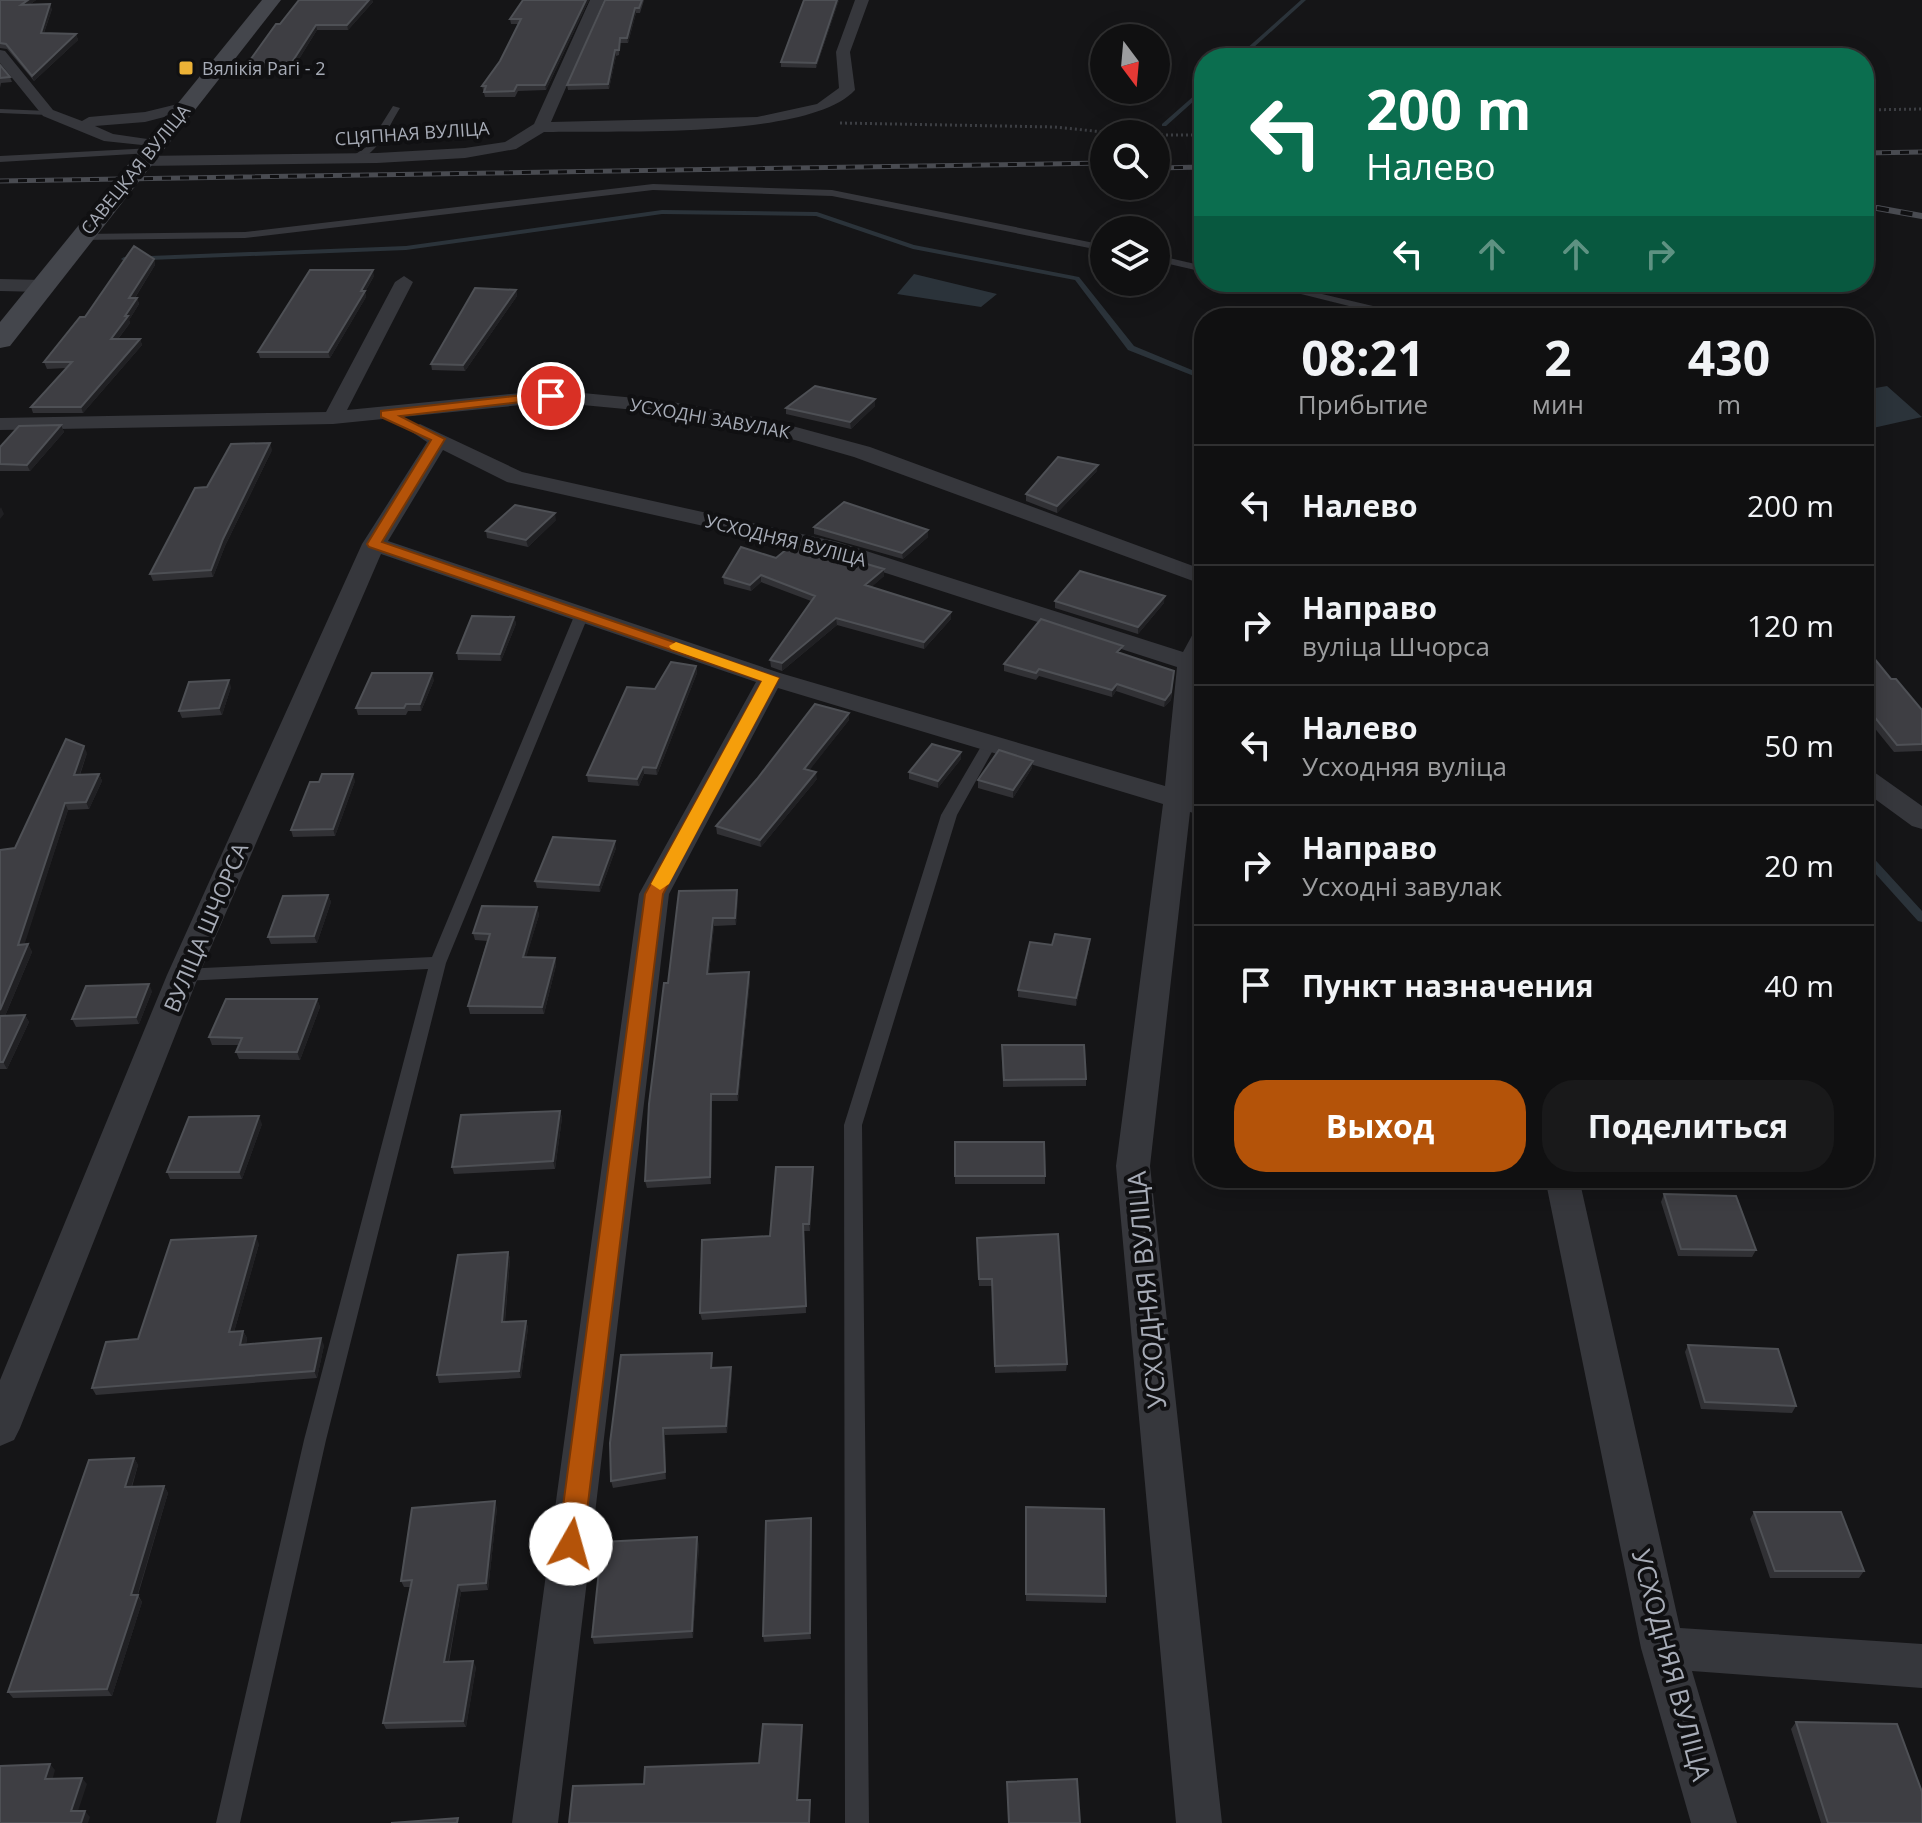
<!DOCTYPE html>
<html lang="ru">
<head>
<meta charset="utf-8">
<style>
	body { margin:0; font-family:"Open Sans",sans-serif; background:#19191a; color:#f1f3f6; height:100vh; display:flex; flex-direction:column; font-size:30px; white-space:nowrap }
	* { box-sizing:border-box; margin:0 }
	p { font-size:26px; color:#9c9d9f }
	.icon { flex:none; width:44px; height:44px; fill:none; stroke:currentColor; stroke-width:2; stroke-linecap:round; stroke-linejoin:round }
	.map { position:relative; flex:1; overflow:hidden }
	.panel { position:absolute; left:1194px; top:308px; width:680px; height:880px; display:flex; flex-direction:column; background:#101011; border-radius:32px; box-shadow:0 4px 20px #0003,0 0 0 2px #303031 }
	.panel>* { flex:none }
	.top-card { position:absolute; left:1194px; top:48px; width:680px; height:244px; border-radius:32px; box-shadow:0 4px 20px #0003,0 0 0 2px #303031; background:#0b6e4f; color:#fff; overflow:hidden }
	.needle { width:52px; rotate:164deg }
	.controls { position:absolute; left:1090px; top:24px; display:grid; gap:16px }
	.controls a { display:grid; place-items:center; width:80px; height:80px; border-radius:50%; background:#101011; box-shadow:0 4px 20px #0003,0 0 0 2px #303031; font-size:40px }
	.pin { position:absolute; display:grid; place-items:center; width:68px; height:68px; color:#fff; margin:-34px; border:4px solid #fff; border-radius:50%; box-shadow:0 2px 8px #0007 }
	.me { position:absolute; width:88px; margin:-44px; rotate:7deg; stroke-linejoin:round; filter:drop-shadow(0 0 6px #0008) }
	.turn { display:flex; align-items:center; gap:28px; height:168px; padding:0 40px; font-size:36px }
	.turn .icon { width:104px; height:104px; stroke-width:2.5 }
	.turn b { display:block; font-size:56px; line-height:68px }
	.lanes { display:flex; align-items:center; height:76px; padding:0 40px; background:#0003; justify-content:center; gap:40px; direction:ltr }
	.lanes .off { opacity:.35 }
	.eta { display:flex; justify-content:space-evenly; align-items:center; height:136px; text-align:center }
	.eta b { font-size:48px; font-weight:700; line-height:56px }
	.action { display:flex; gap:16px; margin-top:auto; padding:16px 40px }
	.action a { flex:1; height:92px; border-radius:32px; background:#b45309; color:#fff; font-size:32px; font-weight:700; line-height:92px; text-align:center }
	.action a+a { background:#19191a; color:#f1f3f6 }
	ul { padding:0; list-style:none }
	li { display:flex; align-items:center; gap:24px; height:120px; padding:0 40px; border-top:2px solid #303031 }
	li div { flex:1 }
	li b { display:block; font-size:30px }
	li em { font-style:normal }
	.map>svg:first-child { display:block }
</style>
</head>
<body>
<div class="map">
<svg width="1922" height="1823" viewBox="0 0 1922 1823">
	<rect width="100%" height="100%" fill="#151517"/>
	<!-- water -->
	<path fill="#2b333a" d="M914,274L997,294L981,307L897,294Z
		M1887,386L1922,417L1864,430V390Z"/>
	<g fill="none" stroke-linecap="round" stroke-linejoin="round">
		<!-- stream -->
		<path fill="#2b333a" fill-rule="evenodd" d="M1301,0H1306L1242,58H1236Z
			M1204,87V92L1166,126H1162V124Z
			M662,210L817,212L914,245L1079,277L1134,346L1204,375V380L1128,350L1075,280L913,249L816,216L662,214L406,250L124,261L121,259L124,257L406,246Z
			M1864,851L1868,852L1922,911V922L1918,921L1864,861Z"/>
		<!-- path -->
		<path stroke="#3c3e43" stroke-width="3" stroke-dasharray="2 3" stroke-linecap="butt" d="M1864,110L1922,109
			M840,123L1054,127L1123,134
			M1156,135H1204"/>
		<!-- service -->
		<path fill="#36373c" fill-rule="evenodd" d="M393,106L400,108C388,127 376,160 351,161V157L368,146Z
			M0,109L48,111L52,113L48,115L0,113Z
			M153,148L154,150L150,153L0,162V156Z
			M653,184L832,190L1104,245V251L832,196L653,190L245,238L81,240L76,237L81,234L245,232Z
			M1156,255L1204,266V272L1156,261Z
			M1253,282H1271L1373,306L1440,315L1445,318H1417L1373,312Z
			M582,610L589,614L446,963L326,1440L240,1823H216L304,1440L428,969L183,981L175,975L183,969L432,957L575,614Z
			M990,739L997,743L957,815L862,1125L869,1823H845L844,1125L941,815L983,743Z"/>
		<!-- minor -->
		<path fill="#36373c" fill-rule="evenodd" d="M590,0H604L551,122L757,117L817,104L839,88L836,52L855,0H869L850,52L855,90C809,140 614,130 544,132L516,149L465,158L377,163L142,166L134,161L142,156L377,153L465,148L505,142L534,124Z
			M0,50L5,51L53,110L82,121L89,117L145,112L186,102L194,107L191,110L145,122L95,126L113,134L161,141V147L104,141L43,116L0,63Z
			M404,276L413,282L347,410L551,390L667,401L770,420L870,447L1204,570V585L854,457L767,432L667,413L551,402L333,424L0,430V418L326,412L395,282Z
			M0,279L43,280L52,286L43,292L0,291Z
			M420,424L522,472L838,542L1183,652L1195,630L1204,628L1192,794L1204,798V816L1190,812L1150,1166L1222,1823H1176L1116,1166L1163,804L778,688L669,894L558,1823H512L639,894L756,682L381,554L199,975L20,1428L14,1440L0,1446V1380L167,975L362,544L427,442L409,430ZM443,450L507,482L824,553L1177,667L1165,786L780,673L388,541Z
			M1864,769L1874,772L1922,806V829L1912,826L1864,791Z
			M1545,1178H1579L1680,1628L1922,1644V1688L1692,1671L1737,1823H1691L1641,1648Z"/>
		<!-- secondary -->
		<path fill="#44464c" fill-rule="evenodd" d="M262,0H281L10,346L0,348V322Z"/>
		<!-- rail-far1 casing -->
		<g stroke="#494b51" stroke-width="5">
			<path id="rail-far1" d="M1864,153L1922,152
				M1156,168L1204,167
				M0,181L1104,163
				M1864,205L1888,210"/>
		</g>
		<!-- rail casing -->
		<g stroke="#494b51" stroke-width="6">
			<path id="rail" d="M1877,208L1922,216"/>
		</g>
		<!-- rail-far1 -->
		<use href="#rail-far1" stroke="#101012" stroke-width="3" stroke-dasharray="9" stroke-linecap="butt"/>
		<!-- rail -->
		<use href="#rail" stroke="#101012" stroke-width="4" stroke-dasharray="12" stroke-linecap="butt"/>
	</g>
	<!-- wall -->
	<path fill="#313135" d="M0,0H36L29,5L52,9L44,33L76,34L78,40L34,81L7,49L0,48Z
		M299,0H372L373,2L348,30H317L294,67L250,68L248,63Z
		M589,0L546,90L518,91L515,97H485L482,86L500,61L518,24H511L510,19Z
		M605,0H644L640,13H636L628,43H620L619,55L616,56L609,89L568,90L567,85Z
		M839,0L816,68L781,67V62Z
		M0,65L10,77L12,82L1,83L0,88Z
		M154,259L155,265L135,298H137L139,304L129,320L130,323L118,339H140L142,345L83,413H33L31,407L66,368L47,369L44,362L85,317Z
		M374,276L365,292L366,297L330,358H260L258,352Z
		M516,290L517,296L465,371L432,370L431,364Z
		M875,406L851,429L786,414V408Z
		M61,425L64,432L30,471H0V447Z
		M272,450L225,546L213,577L153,581L150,574Z
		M1097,471L1057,513L1026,501V494Z
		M556,520L528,547L487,538L486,531Z
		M814,527L928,537L903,559L814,534Z
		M776,558L884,576L871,587L951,619L924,649L837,625L782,671L771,667L770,660L811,601L761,582L751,591L724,584L723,577Z
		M1055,601L1164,603L1138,634L1055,608Z
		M514,617L516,624L501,661L458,660L457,653Z
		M1864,646L1891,679L1922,710V751L1894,752L1864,715Z
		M1123,653L1121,654L1174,671L1171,700L1164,707L1116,691L1112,697L1039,676L1036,680L1004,671V664Z
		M696,666L697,673L657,775L644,774L639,786L588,782L587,775L655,689Z
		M434,680L421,711H408L406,715H358L356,708Z
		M231,687L222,715L182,718L179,711Z
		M849,713V720L809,770L817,779L761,847L717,834L716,826Z
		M87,753L80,775L99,774L102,781L89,809L68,810L24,944H28L32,952L5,1016L25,1015L29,1022L7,1069H0V850L15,848Z
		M961,759L938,788L909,779V772Z
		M1032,768L1013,798L978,788V780Z
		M355,781L335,836L293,837L291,830Z
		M616,848L600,892L537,888L535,881Z
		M737,890L738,897L736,925L714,926L709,974L750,980L738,1101H712L711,1184L647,1188L645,1181L679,891Z
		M328,895L331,902L317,943L271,944L268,937Z
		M537,907L539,915L526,957L555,958L556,965L544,1014H470L468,1006L487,941L475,940L473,933Z
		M1052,945L1089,947L1076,1006L1018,997V990Z
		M152,991L139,1024L76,1027L72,1019Z
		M317,999L320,1007L300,1060L239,1059L236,1052L239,1045H212L209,1037Z
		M1002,1045L1086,1079V1086L1003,1087Z
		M560,1111L562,1118L555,1169L454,1174L452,1167Z
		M262,1124L242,1179H170L167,1172Z
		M955,1142L1045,1176V1184H955Z
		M813,1174L810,1231H804L806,1313L702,1320L700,1313L770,1236Z
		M1664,1194L1756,1250L1752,1257L1678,1256L1661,1202Z
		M259,1244L234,1332L243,1331L247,1338L246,1344L324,1345L317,1378L96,1395L92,1388L138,1339Z
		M977,1245L1067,1364L1066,1371L995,1373L992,1286H979Z
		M508,1252L510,1259L505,1322L526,1321L528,1328L521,1378L439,1383L437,1375Z
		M1688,1345L1796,1406L1792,1413L1701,1409L1685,1352Z
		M712,1353V1368L732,1374L727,1433L665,1435L666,1479L613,1488L611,1481Z
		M134,1458L138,1465L132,1487L164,1486L168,1493L138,1595L142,1602L112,1696L13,1698L8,1692Z
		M1026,1507L1106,1596V1603L1026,1601Z
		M497,1508L488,1590L461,1592L449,1662L476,1667L466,1727L386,1729L383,1723L410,1587H404L401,1581Z
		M1754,1512L1864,1571L1859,1578H1770L1750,1519Z
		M811,1518V1639L764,1642L763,1636Z
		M699,1544L693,1638L594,1644L592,1637Z
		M1796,1722L1922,1823H1821L1791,1729Z"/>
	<!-- shaded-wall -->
	<path fill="#202023" d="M28,0H36L22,10L21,5Z
		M369,0H372L373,2L348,30L347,25Z
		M586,0H589L546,90L545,85Z
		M837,0H839L816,68V63Z
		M50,4L52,9L42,38L41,33Z
		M635,8L636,13L628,43L627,38Z
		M316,25L317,30L294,67L292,62Z
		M76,34L78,40L34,81L32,76Z
		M615,50L616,56L609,89L608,84Z
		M154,259L155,265L131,304L129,298Z
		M373,270L374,276L365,292L366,297L330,358L328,352Z
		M516,290L517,296L465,371L463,365Z
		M137,298L139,304L129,320L130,323L113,345L111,339Z
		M140,339L142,345L83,413L81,407Z
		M875,399V406L851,429L850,422Z
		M61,425L64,432L30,471L27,465Z
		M270,443L272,450L225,546L213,577L211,570L223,539Z
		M1098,465L1097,471L1057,513V506Z
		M1,507L4,514L0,519V509Z
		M555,513L556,520L528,547L526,540Z
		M928,530V537L903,559L902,553Z
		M884,569V576L866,592L865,585Z
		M761,575V582L751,591L750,585Z
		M1165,596L1164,603L1138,634V627Z
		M951,612V619L924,649V642Z
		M514,617L516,624L501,661L500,654Z
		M836,618L837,625L782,671V663Z
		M696,666L697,673L657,775L656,768Z
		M432,673L434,680L421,711L420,704Z
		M229,680L231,687L222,715L219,708Z
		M1117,684L1116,691L1112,697V690Z
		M1171,692V700L1164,707L1165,700Z
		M849,713V720L805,776L804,769Z
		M84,746L87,753L77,782L74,775Z
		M961,752V759L938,788V781Z
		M1033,761L1032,768L1013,798V790Z
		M643,767L644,774L639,786L637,779Z
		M816,772L817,779L761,847L760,840Z
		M99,774L102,781L89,809L86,802Z
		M353,774L355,781L335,836L333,829Z
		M65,803L68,810L22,952L18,945Z
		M615,841L616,848L600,892L599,885Z
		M737,890L738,897L736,925L735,918Z
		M328,895L331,902L317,943L314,936Z
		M537,907L539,915L524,965L523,957Z
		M713,918L714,926L708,981L707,974Z
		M1090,939L1089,947L1076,1006V998Z
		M28,944L32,952L2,1023L0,1020V1010Z
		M555,958L556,965L544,1014L542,1007Z
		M749,972L750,980L738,1101L737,1094Z
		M149,984L152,991L139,1024L136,1017Z
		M317,999L320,1007L300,1060L297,1052Z
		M25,1015L29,1022L7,1069L3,1062Z
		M711,1094L712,1101L711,1184L710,1177Z
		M560,1111L562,1118L555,1169L553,1161Z
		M259,1116L262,1124L242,1179L239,1172Z
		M813,1167V1174L810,1231L809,1224Z
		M256,1236L259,1244L232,1339L229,1332Z
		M508,1252L510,1259L504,1329L502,1322Z
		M526,1321L528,1328L521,1378L519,1371Z
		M243,1331L247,1338L244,1352L240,1345Z
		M321,1338L324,1345L317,1378L314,1371Z
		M731,1367L732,1374L727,1433L726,1426Z
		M663,1428L665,1435L666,1479L665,1472Z
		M134,1458L138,1465L129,1494L125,1487Z
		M164,1486L168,1493L137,1596L142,1602L112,1696L107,1689L131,1595Z
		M495,1501L497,1508L488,1590L486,1583Z
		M811,1518L812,1525L811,1639L810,1633Z
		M697,1537L699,1544L693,1638L692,1631Z
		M458,1585L461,1592L447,1668L444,1662Z
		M473,1661L476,1667L466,1727L463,1721Z
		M802,1725L803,1731L798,1806L797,1800Z
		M50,1764L55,1770L51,1785L45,1779Z
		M82,1778L87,1784L76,1817L71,1811Z
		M85,1811L90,1817L88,1823H81Z"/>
	<!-- building -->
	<path fill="#3e3e43" stroke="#4e5055" stroke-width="2" d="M0,0H28L21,5L50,4L41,33L76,34L32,76L6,44L0,43Z
		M299,0H369L347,25H316L292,62L248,63L276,24H280Z
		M523,0H586L545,85H517L514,91L484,92L486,86H482L500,61L521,19H510Z
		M605,0H642L639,8H635L627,38H620L619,50H615L608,84L567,85Z
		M804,0H837L816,63L781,62Z
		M0,65L10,77L0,78Z
		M134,246L154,259L129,298H137L125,316H128L111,339H140L81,407H31L72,362H44L80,317H85Z
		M310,270H373L361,291H365L328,352H258Z
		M475,288L516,290L463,365L431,364Z
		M815,386L875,399L850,422L786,408Z
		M61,425L27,465L0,464V447L19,426Z
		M270,443L223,539L211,570L150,574L195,488L207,487L231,444Z
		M1058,457L1098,465L1057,506L1026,494Z
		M844,502L928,530L902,553L814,527Z
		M515,505L555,513L526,540L486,531Z
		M794,543L884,569L865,585L951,612L924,642L836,618L782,663L770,660L815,596L761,575L750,585L723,577L741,547L776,558Z
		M1080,571L1165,596L1138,627L1055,601Z
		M472,616L514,617L500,654L457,653Z
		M1041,619L1123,646L1117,652L1174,671L1171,692L1165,700L1117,684L1112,690L1039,669L1036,673L1004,664Z
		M1864,646L1891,679H1896L1922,710V744L1897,745L1864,704Z
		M671,662L696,666L656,768L643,767L637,779L587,775L627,687L655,689Z
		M372,673H432L420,704H406L404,708H356Z
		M229,680L219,708L179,711L189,682Z
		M815,704L849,713L804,769L816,772L760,840L716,826L757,779Z
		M66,739L84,746L74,775L99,774L86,802L65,803L18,945L28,944L0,1010V850L15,848Z
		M932,744L961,752L938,781L909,772Z
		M999,750L1033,761L1013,790L978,780Z
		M322,774H353L333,829L291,830L310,782H319Z
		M553,837L615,841L599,885L535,881Z
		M737,890L735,918H713L707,974L749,972L737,1094H711L710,1177L645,1181L649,1104L664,983H668L679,891Z
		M328,895L314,936L268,937L283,896Z
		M482,906L537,907L523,957L555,958L542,1007L468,1006L490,934L473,933Z
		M1055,934L1090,939L1076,998L1018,990L1030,942L1052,945Z
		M149,984L136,1017L72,1019L86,986Z
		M226,999H317L297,1052H236L242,1038L209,1037Z
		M25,1015L3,1062H0V1016Z
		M1002,1045H1084L1086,1079L1004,1080Z
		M560,1111L553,1161L452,1167L461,1115Z
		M259,1116L239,1172H167L189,1117Z
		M955,1142H1044L1045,1176H955Z
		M776,1167H813L809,1224H803L806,1306L700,1313L702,1240L770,1236Z
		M1664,1194L1736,1196L1756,1250L1681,1249Z
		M1058,1234L1067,1364L995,1366L992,1279H979L977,1238Z
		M256,1236L229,1332L243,1331L240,1345L321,1338L314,1371L92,1388L106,1342L138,1339L171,1240Z
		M508,1252L502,1322L526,1321L519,1371L437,1375L458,1255Z
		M1688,1345L1778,1349L1796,1406L1705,1402Z
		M712,1353L711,1368L731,1367L726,1426L663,1428L665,1472L611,1481L610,1443L621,1355Z
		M134,1458L125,1487L164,1486L131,1595H138L107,1689L8,1692L89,1460Z
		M495,1501L486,1583L458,1585L444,1662L473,1661L463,1721L383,1723L412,1580L401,1581L412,1508Z
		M1026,1507L1104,1509L1106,1596L1026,1594Z
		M1754,1512H1841L1864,1571H1775Z
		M811,1518L810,1633L763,1636L766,1521Z
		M697,1537L692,1631L592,1637L602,1542Z
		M1796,1722L1897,1724L1922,1792V1823H1828Z
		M763,1724L802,1725L797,1800H810L809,1823H569L573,1786L644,1784L645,1767L759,1763Z
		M50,1764L45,1779L82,1778L71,1811H85L81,1823H0V1766Z
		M1077,1779L1080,1823H1009L1007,1782Z
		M458,1818L457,1823H391Z"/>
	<!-- route -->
	<path fill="#b45309" stroke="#753606" stroke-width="2" d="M551,392L557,396L555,398L400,416L445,439L382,542L779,678L663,894L583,1544L580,1553L571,1556L562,1553L558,1544L645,894L762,681L369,547L367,544L431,440L381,417V411Z"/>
	<!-- slow -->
	<path fill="#f59e0b" d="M676,642L779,678L669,884L660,890L651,884L762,681L671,649L669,646Z"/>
	<!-- markers -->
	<rect fill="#edb236" stroke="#101012" stroke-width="3" x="178" y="60" width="16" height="16" rx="4"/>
	<g text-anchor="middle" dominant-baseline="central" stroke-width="8" stroke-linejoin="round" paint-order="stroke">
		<!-- far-poi labels -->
		<g font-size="18" fill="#a7acb7" stroke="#101012" text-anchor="start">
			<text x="202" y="68">Вялікія Рагі - 2</text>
		</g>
		<!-- far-street labels -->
		<g font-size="18" fill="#a7acb7" stroke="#101012">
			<text transform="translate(412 133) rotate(-4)">СЦЯПНАЯ ВУЛІЦА</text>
			<text transform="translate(135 169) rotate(-51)">САВЕЦКАЯ ВУЛІЦА</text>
			<text transform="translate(710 418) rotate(10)">УСХОДНІ ЗАВУЛАК</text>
			<text transform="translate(786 540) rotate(14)">УСХОДНЯЯ ВУЛІЦА</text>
		</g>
		<!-- street labels -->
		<g font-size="22" fill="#a7acb7" stroke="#101012">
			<text transform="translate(205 927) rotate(-67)">ВУЛІЦА ШЧОРСА</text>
		</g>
		<!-- near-street labels -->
		<g font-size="26" fill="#a7acb7" stroke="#101012">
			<text transform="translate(1146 1290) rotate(-95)">УСХОДНЯЯ ВУЛІЦА</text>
			<text transform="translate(1672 1665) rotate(75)">УСХОДНЯЯ ВУЛІЦА</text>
		</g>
	</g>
</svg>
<div class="controls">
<a><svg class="needle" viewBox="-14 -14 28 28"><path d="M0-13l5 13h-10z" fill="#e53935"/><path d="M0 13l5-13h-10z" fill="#9c9d9f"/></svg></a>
<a><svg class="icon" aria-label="search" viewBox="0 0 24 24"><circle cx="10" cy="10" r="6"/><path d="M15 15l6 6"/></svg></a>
<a><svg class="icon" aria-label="layers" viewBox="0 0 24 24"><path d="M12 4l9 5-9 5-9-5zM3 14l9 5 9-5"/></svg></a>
</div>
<div class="pin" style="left:551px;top:396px;background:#d93025"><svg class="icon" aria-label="arrive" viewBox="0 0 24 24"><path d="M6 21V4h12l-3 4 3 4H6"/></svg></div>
<svg class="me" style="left:571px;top:1544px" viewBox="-20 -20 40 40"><circle r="19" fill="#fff"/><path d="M0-13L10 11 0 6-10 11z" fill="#b45309"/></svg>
<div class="top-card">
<div class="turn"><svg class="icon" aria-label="left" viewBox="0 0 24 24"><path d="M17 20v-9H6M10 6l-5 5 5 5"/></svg><div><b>200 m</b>Налево</div></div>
<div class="lanes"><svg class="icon" aria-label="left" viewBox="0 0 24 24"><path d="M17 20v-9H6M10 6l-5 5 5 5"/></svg><svg class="icon off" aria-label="ahead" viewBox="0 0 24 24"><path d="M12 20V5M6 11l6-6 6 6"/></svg><svg class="icon off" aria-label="ahead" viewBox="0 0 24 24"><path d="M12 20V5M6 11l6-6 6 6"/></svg><svg class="icon off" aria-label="right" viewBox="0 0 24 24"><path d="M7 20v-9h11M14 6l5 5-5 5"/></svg></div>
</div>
<section class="panel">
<div class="eta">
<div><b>08:21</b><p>Прибытие</p></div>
<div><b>2</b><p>мин</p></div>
<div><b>430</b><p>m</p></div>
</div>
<ul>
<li><svg class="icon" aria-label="left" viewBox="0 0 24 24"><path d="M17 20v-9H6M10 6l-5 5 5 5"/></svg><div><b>Налево</b></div><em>200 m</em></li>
<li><svg class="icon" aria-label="right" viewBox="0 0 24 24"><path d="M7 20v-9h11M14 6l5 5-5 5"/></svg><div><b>Направо</b><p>вуліца Шчорса</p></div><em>120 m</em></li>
<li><svg class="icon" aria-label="left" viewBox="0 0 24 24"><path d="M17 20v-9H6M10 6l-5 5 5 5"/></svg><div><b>Налево</b><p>Усходняя вуліца</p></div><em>50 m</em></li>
<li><svg class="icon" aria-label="right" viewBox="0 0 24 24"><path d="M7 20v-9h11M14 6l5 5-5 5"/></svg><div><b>Направо</b><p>Усходні завулак</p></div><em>20 m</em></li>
<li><svg class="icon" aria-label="arrive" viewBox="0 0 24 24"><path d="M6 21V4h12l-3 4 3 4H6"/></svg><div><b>Пункт назначения</b></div><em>40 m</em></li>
</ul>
<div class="action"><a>Выход</a><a>Поделиться</a></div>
</section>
</div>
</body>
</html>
